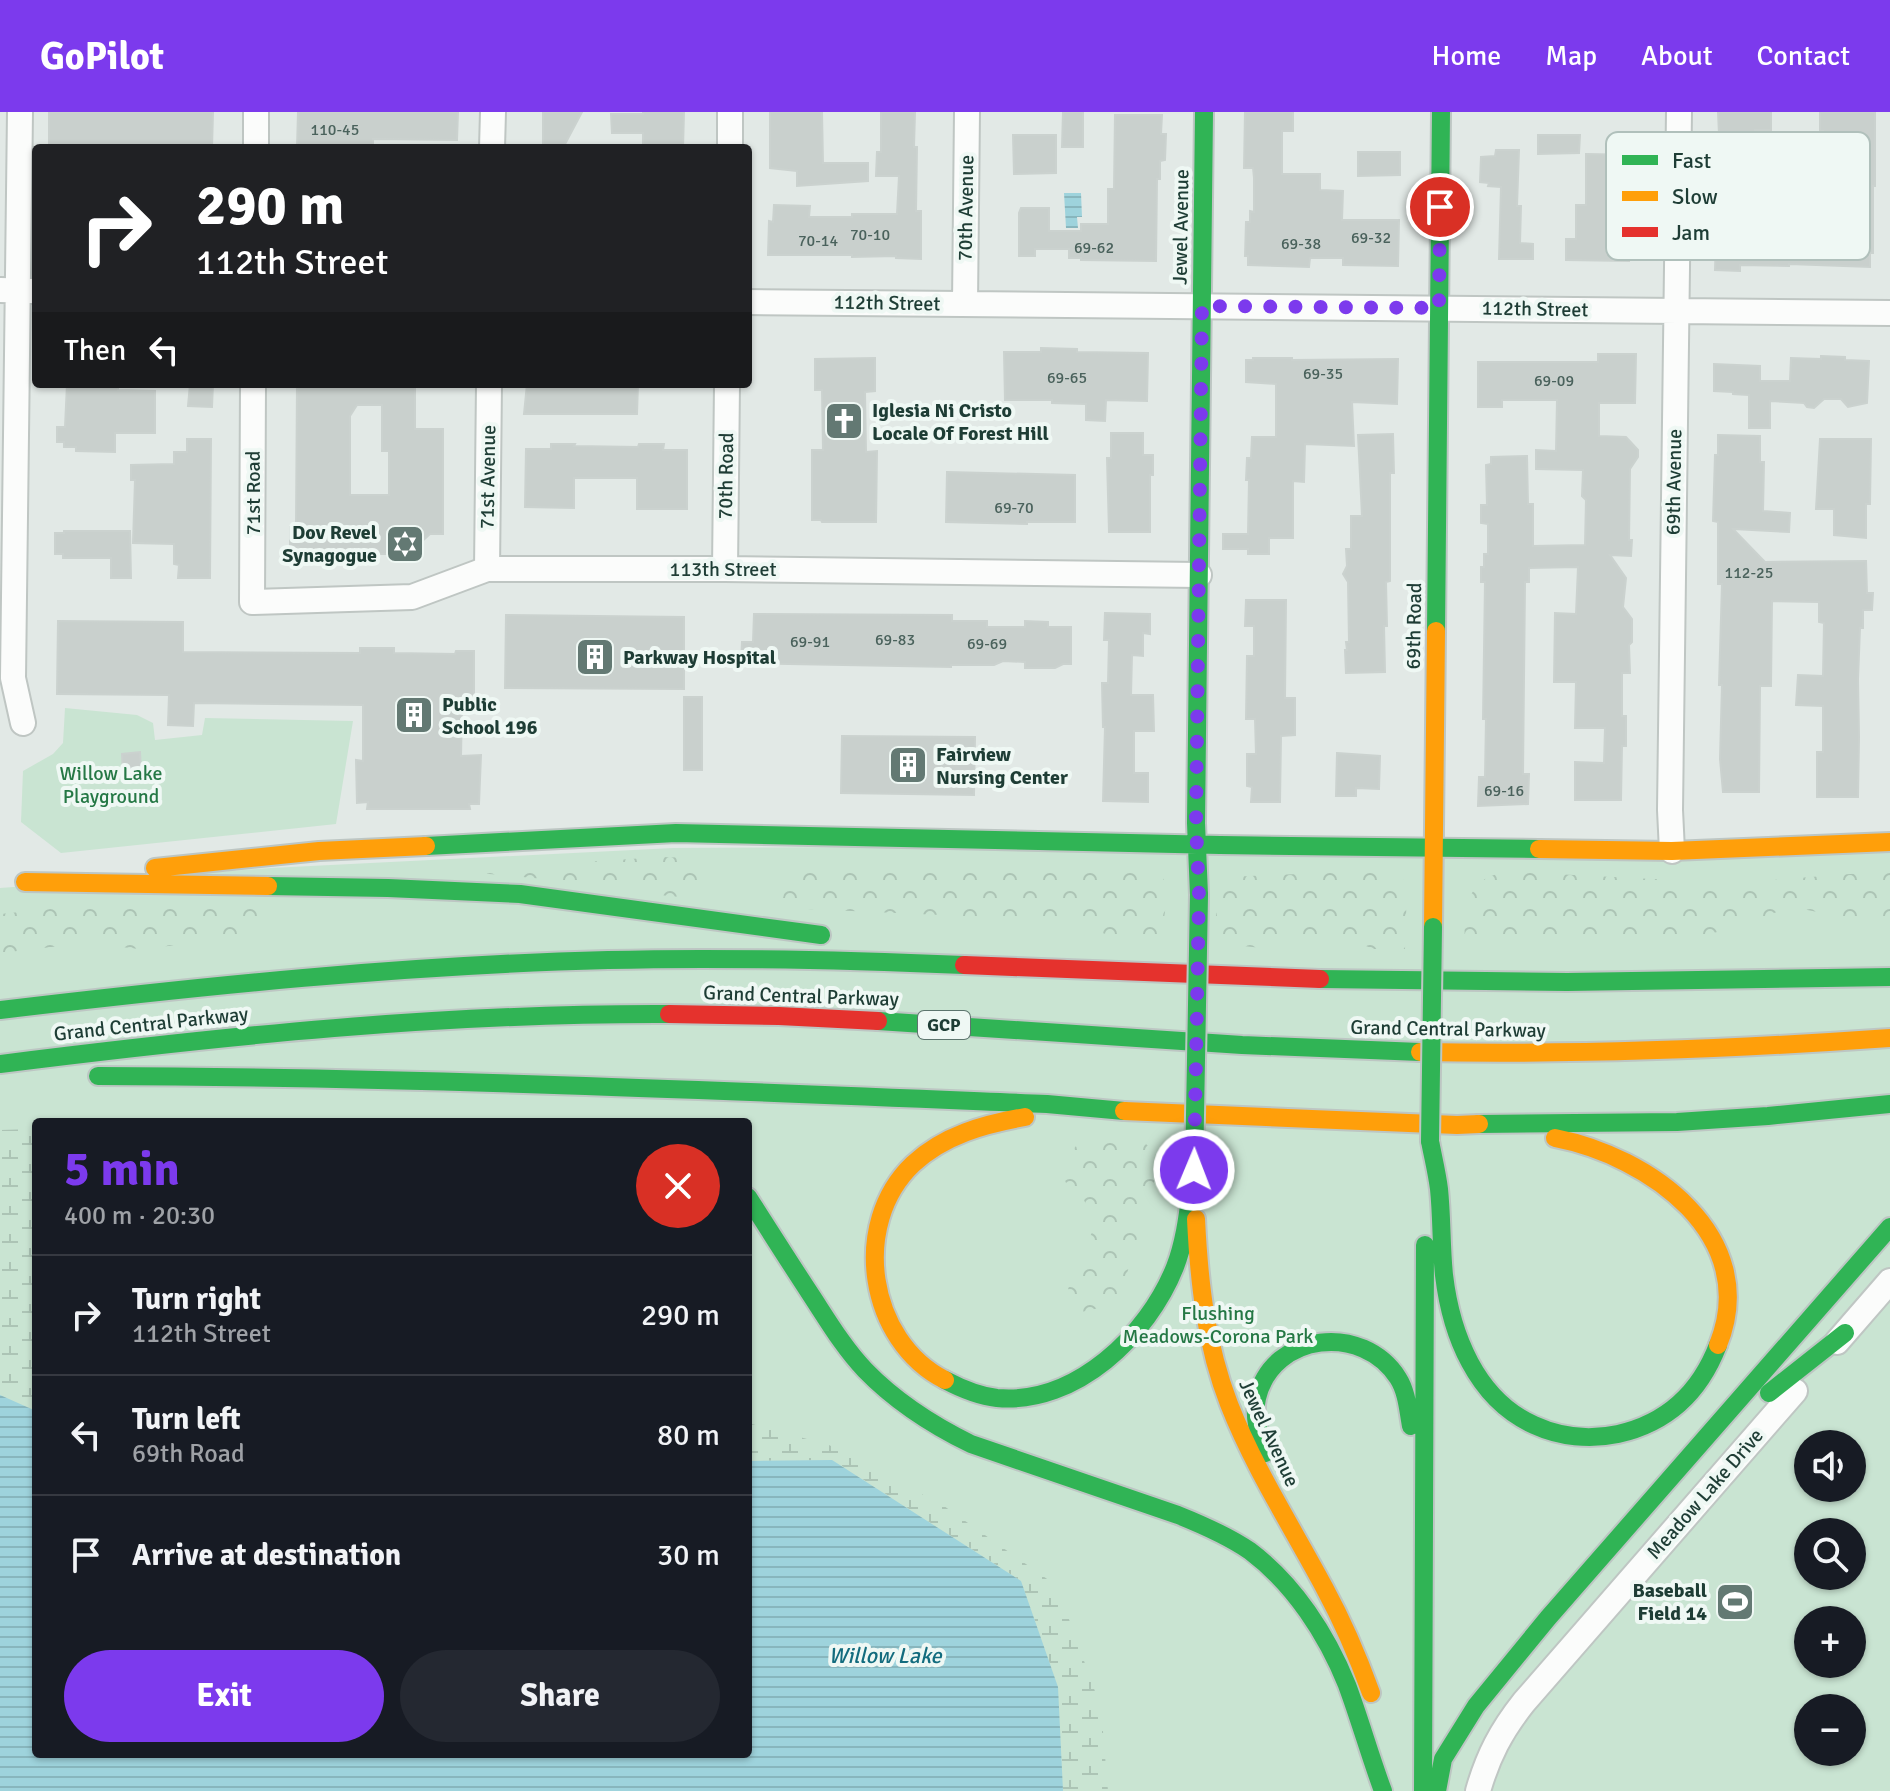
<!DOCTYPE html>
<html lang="en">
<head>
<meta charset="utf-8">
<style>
	body { margin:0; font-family:Signika,sans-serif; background:#242831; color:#f1f3f6; height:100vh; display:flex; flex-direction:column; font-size:30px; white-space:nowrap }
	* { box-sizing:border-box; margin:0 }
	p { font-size:26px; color:#9ea1a6 }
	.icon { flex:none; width:44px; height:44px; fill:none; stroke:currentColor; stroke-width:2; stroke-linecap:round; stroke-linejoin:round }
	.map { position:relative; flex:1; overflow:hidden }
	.sheet { position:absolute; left:32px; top:1006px; width:720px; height:640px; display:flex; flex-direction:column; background:#171b24; border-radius:8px; box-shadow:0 2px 6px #0004 }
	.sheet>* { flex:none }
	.top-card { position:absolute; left:32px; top:32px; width:720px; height:244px; border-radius:8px; box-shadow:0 2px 6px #0004; background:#202124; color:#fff; overflow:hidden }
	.controls { position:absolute; left:1794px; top:1318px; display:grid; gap:16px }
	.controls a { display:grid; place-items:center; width:72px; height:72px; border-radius:50%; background:#171b24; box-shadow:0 2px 6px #0004; font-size:40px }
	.pin { position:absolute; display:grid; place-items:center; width:68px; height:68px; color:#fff; margin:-34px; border:4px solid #fff; border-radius:50%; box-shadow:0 2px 8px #0007 }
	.me { position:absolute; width:88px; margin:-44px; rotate:1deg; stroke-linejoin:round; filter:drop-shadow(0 0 6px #0008) }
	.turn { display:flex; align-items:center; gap:28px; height:168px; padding:0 32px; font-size:36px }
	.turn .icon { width:104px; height:104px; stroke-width:2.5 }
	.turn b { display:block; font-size:56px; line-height:68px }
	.then { display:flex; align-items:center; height:76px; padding:0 32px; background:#0003; gap:16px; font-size:30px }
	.round { display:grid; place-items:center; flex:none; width:84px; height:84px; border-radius:42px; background:#242831 }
	.head { display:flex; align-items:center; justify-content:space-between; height:136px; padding:0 32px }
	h1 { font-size:48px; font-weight:700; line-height:60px; color:#7c3aed }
	.action { display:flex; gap:16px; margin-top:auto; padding:16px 32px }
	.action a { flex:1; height:92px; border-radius:48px; background:#7c3aed; color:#fff; font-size:32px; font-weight:700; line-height:92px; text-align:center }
	.action a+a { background:#242831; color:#f1f3f6 }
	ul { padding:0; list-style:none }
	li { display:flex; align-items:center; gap:24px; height:120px; padding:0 32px; border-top:2px solid #363941 }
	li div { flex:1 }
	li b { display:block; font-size:30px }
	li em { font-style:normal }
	header { display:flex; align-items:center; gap:48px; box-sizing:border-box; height:112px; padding:0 40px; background:#7c3aed; color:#fff }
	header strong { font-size:38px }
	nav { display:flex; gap:44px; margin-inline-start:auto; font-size:28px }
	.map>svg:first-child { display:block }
</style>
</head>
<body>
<header>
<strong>GoPilot</strong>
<nav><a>Home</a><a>Map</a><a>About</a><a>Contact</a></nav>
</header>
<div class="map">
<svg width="1890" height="1679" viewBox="0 0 1890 1679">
	<defs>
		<pattern id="forest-crowns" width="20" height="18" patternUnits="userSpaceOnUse" patternTransform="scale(2)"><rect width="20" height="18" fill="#c9e4d2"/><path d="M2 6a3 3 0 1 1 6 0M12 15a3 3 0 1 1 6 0" fill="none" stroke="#acc4b5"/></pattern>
		<pattern id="wetland-marsh" width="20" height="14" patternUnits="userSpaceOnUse" patternTransform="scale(2)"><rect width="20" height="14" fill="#c9e4d2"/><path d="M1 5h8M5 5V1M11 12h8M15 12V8" fill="none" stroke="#acc4b5"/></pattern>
		<pattern id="water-rules" width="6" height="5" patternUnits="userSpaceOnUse" patternTransform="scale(2)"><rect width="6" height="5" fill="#9ed3dc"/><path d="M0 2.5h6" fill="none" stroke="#88b6bd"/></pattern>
	</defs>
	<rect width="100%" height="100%" fill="#e2e9e6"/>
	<!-- green -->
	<path fill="#c9e4d2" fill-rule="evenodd" d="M65,596L137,603L153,611L155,628L202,623L205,606L353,609L336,712L61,741L21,710L23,659L53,642L63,631Z
		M1890,730V1679H0V776L271,756L673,736ZM36,1010H748V1642H36ZM1808,1332H1852V1376H1808ZM1808,1420H1852V1464H1808ZM1808,1508H1852V1552H1808ZM1808,1596H1852V1640H1808Z"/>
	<!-- forest -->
	<path fill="url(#forest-crowns)" d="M660,745L696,746L710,763L704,781L691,786L648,782L625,774L466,760L481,757Z
		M820,755L941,760L1136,756C1142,757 1151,757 1156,759C1174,769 1164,805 1161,821L1153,825L1110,823L1051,808L785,796L783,786L788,756Z
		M1389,758L1402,766L1407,774L1405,837H1374L1347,827L1327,828L1291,825L1262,836L1224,832L1218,828C1215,816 1215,787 1220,775C1222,770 1224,769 1228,765Z
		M1890,759V812H1879L1792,795L1718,820L1660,829L1567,827L1538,832H1477L1465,828C1463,803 1466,772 1494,763C1500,761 1507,761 1513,760L1733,771Z
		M151,787L250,792L261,799L265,814L249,823L207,830L139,837L86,831L0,841V802Z
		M1139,1025L1157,1043C1158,1066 1153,1071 1147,1092C1138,1122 1130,1152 1121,1182L1099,1196L1081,1200L1072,1195L1068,1177L1095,1113L1084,1088L1066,1071L1060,1055L1076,1034L1106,1027Z"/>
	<!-- wetland -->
	<path fill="url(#wetland-marsh)" d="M36,1017V1299L0,1283V1018Z
		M748,1311L829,1333L944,1394L1057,1474L1101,1596L1108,1679H1063L1058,1575L1021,1469L833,1348L748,1349Z"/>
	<!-- water -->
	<path fill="url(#water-rules)" d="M1064,81H1081L1082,105H1077L1078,116H1066Z
		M0,1283L36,1299V1642H748V1349L832,1348L1021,1469L1058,1575L1063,1679H0Z"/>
	<!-- building -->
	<path fill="#c9d0cd" stroke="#cbd2cf" stroke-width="2" fill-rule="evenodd" d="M49,0H213L212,36H49Z
		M298,0H458L457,28L373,27V36H297Z
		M543,0H582L563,36H543Z
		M643,0H684L683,36H643V21H612L611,2H643Z
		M770,0H822L823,51H868V69L797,74V59L770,56Z
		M881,0H915L914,35H917L916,99H921V147L896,146V144L852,145V143H768L769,109L773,110L774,93L810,94L809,105H852V102H897L899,64H876L877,40H881Z
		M1063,0H1083V35H1062Z
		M1245,0H1293V19H1282V62H1320V78L1343,79L1342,108H1399L1398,154L1343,153V146H1310L1309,155L1248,153V144H1245L1246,110H1250V99L1254,100V66L1253,56H1244Z
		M1718,0H1771V18H1755V51L1790,53V77L1749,78L1748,109L1789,110V116L1845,117V72H1837V68L1830,69V61H1824L1823,19H1820V0H1875V74H1873V141H1870V155L1789,152V154L1740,153V159L1715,158L1717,94H1720L1721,29H1719V22Z
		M1115,3H1162L1161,22H1166L1165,48L1160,49V67H1157L1156,149L1081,148V146H1069V137H1035V144H1019V101L1021,96H1049V119H1081V112H1108V77H1114Z
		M1013,23H1056V61L1014,62Z
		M1538,23H1580L1579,41L1538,42Z
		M1496,38H1519L1517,94H1521L1520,131L1533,132V147H1499L1501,75L1488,74L1489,71L1480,70L1481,45L1495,44Z
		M1358,40H1400V63L1358,64Z
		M1586,42L1638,43L1637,77H1629V149L1566,148V127H1576V93H1586Z
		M1041,236L1077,237V240L1148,241L1147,289L1106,288L1105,309L1086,308V292L1052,291V288H1005L1004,240H1041Z
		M1598,242H1636L1635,291H1599V324L1626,325L1638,338V345L1630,357L1629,428H1632L1631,444L1610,443L1626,466L1623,495L1632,507V530L1629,533L1630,561H1622V604H1626V634H1622L1621,688H1575V650L1604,651L1605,616H1575L1576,570H1554L1555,501L1576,502L1578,455L1529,456V470H1525L1523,662H1529L1528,692L1478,694L1479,665H1485L1486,607H1483L1485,470H1481V455H1484V442H1488V412L1481,411V393H1487L1486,353L1491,352V345L1527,344L1528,392H1533V434L1585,433L1586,388L1582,384L1583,358L1536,357V338L1556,339L1557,288H1502V295H1478V250H1598Z
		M1821,244L1845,245V248L1869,249L1867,291L1848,295L1841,287H1824L1814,296L1807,295L1804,291L1770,289V316H1749V283L1733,282V280L1714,279V252L1760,254V269H1790L1791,246L1821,247Z
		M875,246V279L865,280L866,340L877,339L876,410H822L821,408H812V338H823L822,278H815V247Z
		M1253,246H1292V248L1398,247L1397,292L1352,290L1354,334L1305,332L1304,370L1293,369V426H1269V442H1248V437H1223V422H1248L1249,368H1246L1247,346H1251L1252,325H1276V272L1246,270V248H1253Z
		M67,272H118V278L155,279V321H115V340L76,339V335H64V330H57V315H65Z
		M190,272H213L212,295L188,294Z
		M297,272H415V317H443V422H430L419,432L389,442H298V435H290V415H296ZM357,293H382V339H389V383H350V304Z
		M527,272H638L637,302H524Z
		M1111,321H1143V343H1153V363H1150V420H1109L1107,346H1111Z
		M1393,322L1394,361H1390V469L1386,470L1387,514H1384L1385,560L1346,561L1345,538H1347L1346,530H1349L1348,470L1343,462L1347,454L1346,437H1351V404H1362L1358,323Z
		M1718,323L1760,324V350H1764L1763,399L1790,401L1789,420L1733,417L1765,450L1866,449L1867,481H1873L1872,498H1863V516H1860L1858,567L1859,625L1858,685H1817V640H1823V594L1796,593L1798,563L1823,564L1824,511L1819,510V490L1772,489L1771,574H1760L1759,680H1723L1720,647L1722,573H1719L1722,472H1718V410L1713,409L1715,343H1718Z
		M187,327H211L210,466H178L179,453L174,452V432L133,431L135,368H131V353L174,352V340H187Z
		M1820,327H1871L1870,392H1866V426L1834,423V397H1816Z
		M551,332H575L574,334L638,335L639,332H664L663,338H687V397H637V366H574V396L525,395L526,337H551Z
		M947,360L1075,363V410H1027V412L946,410Z
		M64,419H130L131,466H111V446H63V442H55V421H64Z
		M1246,488H1286L1285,586H1295V623L1281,624L1280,690H1251L1252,675L1247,674V642H1256L1255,607H1246L1247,544H1254V514H1245Z
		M1105,501L1150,502V522L1143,521V544L1132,543L1131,583H1153L1154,619H1134V661H1148V690L1103,689L1105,615H1103L1102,571H1108L1109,528H1104Z
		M754,502L952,503V509H987V515H1025V509L1048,510V515H1071V552H1063L1055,556H1025V550L1003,549L994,553H951V555L741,551L742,530H753Z
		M506,503L684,505V577L505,576Z
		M58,509L183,510V540L360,541V536H394V541L455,542L456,539H474V596H462L461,644L481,643L479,692H469L470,697H367L368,690L357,691L356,648L363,649V593L194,591L193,614L168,613L169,583L57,582Z
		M684,585H702V658H684Z
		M842,624L975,625L974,683L841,681Z
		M140,640L141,659L123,661L122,642Z
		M1337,641L1380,644L1379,677L1356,676V684H1336Z"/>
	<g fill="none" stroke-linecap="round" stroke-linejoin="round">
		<!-- street casing -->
		<g stroke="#bfc6c3" stroke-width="28">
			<path id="street" d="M20,0L13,566L23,611
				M256,36V0
				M492,36L493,0
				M730,36V0
				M0,178L36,179
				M748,190L1890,201
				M965,191L967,0
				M253,272L252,490L412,485L487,457H725L1199,463
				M487,457L489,272
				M725,457L727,272
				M1672,739L1670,698L1679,0
				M1837,1230L1890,1169
				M1478,1679C1488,1644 1501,1619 1524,1590L1795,1279"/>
		</g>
		<!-- fast casing -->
		<g stroke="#bdc6c3" stroke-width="22">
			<path id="fast" d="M1436,519L1441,0
				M426,734L676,721L1220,733L1539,737
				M268,774L388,776L520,782L821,823
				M1199,783L1196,711L1204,0
				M1320,867L1567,870L1890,865
				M0,898C202,874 405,853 608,848C727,845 845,848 964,853
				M878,909L1242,933L1420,940
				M0,952C222,924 445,901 669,902
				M98,964C415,965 731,979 1047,992L1124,999
				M1479,1012L1677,1010L1768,1004L1890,992
				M1430,1029C1433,1045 1437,1061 1439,1077C1442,1106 1441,1134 1444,1163C1451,1222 1476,1287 1534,1313C1560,1325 1590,1328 1618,1322C1667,1311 1700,1280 1718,1233
				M748,1085C769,1118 790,1151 811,1183C828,1209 844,1236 865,1258C896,1290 932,1313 971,1332L1178,1403C1203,1413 1228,1424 1250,1439C1294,1472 1327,1523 1347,1573C1360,1608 1370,1644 1383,1679
				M945,1268C962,1277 979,1284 997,1286C1076,1293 1148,1223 1175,1155C1187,1124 1189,1090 1194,1058
				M1769,1281L1845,1221
				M1265,1341C1259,1324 1253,1304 1257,1286C1273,1220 1363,1211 1398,1266C1407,1280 1408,1298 1411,1314
				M1423,1679L1425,1133
				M1437,1679L1443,1647L1476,1594L1548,1506L1890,1115"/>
		</g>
		<!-- slow casing -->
		<g stroke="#bdc6c3" stroke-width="22">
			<path id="slow" d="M1539,737L1672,739L1890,730
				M155,756L319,739L426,734
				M25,770L268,774
				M1433,815L1436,519
				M1420,940C1577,943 1734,937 1890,926
				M1124,999L1457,1013L1479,1012
				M1555,1026C1649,1044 1762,1124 1718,1233
				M1196,1107C1199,1170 1206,1233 1229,1292C1254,1356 1292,1415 1324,1475C1343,1510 1358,1545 1371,1581
				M945,1268C868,1229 850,1112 913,1052C944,1023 985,1012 1025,1005"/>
		</g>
		<!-- jam casing -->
		<g stroke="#bdc6c3" stroke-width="22">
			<path id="jam" d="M964,853L1320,867
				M669,902L779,904L878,909"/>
		</g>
		<!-- street -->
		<use href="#street" stroke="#fbfcfb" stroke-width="24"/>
		<!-- fast -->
		<use href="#fast" stroke="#30b455" stroke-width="18"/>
		<!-- slow -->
		<use href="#slow" stroke="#ff9f0a" stroke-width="18"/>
		<!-- jam -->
		<use href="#jam" stroke="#e5322d" stroke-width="18"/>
		<!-- fast-bridge casing -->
		<g stroke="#bdc6c3" stroke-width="22" stroke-linecap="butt">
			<path id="fast-bridge" d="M1430,1029L1433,815
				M1194,1058L1199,783"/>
		</g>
		<!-- fast-bridge -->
		<use href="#fast-bridge" stroke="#30b455" stroke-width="18"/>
	</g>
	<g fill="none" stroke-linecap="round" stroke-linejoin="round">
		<!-- route -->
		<path stroke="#7c3aed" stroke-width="14" stroke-dasharray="0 25.2" d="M1194,1058L1199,783L1196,711L1202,194L1439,196L1440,95"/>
	</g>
	<!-- icons -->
	<defs>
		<g id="church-square" transform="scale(2)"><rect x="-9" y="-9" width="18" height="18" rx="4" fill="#637973" stroke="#eff8f4"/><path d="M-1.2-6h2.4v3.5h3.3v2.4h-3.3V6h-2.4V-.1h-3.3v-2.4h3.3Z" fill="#fff"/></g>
		<g id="synagogue-square" transform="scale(2)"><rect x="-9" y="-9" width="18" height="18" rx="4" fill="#637973" stroke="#eff8f4"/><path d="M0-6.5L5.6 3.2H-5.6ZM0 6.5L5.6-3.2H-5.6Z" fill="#fff"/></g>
		<g id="building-square" transform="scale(2)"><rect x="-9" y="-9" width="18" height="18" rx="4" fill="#637973" stroke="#eff8f4"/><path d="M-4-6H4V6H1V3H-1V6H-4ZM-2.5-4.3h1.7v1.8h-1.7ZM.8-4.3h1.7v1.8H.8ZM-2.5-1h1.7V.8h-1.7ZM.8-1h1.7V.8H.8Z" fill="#fff"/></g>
		<g id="stadium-square" transform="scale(2)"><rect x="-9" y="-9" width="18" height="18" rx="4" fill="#637973" stroke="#eff8f4"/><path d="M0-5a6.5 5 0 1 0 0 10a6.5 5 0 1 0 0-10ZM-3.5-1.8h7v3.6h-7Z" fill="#fff"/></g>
	</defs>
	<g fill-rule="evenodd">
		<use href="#church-square" x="844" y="309"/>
		<use href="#synagogue-square" x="405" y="432"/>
		<use href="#building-square" x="595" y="545"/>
		<use href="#building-square" x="414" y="603"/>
		<use href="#building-square" x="908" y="653"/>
		<use href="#stadium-square" x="1735" y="1490"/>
	</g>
	<g text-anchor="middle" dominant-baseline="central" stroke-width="8" stroke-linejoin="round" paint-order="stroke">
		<!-- number labels -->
		<g font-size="16" fill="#4a625c">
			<text x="335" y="18">110-45</text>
			<text x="870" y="123">70-10</text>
			<text x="1371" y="126">69-32</text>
			<text x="818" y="129">70-14</text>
			<text x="1301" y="132">69-38</text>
			<text x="1094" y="136">69-62</text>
			<text x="1323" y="262">69-35</text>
			<text x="1067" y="266">69-65</text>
			<text x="1554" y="269">69-09</text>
			<text x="1014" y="396">69-70</text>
			<text x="1749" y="461">112-25</text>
			<text x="895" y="528">69-83</text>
			<text x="810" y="530">69-91</text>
			<text x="987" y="532">69-69</text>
			<text x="1504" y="679">69-16</text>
		</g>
		<!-- shield labels -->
		<rect fill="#eff8f4" stroke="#5d756e" stroke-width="2" x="918" y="899" width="52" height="28" rx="6"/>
		<g font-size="18" font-weight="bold" fill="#1e3d35">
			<text x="944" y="913">GCP</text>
		</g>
		<!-- street labels -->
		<g font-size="20" fill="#1e3d35" stroke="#eff8f4">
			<text transform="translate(966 96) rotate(-89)">70th Avenue</text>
			<text transform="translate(1181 115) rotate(-89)">Jewel Avenue</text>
			<text transform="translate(887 191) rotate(1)">112th Street</text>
			<text transform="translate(1535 197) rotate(1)">112th Street</text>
			<text transform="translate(726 364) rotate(-89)">70th Road</text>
			<text transform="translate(488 365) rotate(-89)">71st Avenue</text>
			<text transform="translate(1674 370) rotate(-89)">69th Avenue</text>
			<text transform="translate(253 381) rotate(-90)">71st Road</text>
			<text x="723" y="457">113th Street</text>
			<text transform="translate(1414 514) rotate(-89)">69th Road</text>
			<text transform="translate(801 884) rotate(2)">Grand Central Parkway</text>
			<text transform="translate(151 912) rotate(-6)">Grand Central Parkway</text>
			<text transform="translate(1448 917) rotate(1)">Grand Central Parkway</text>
			<text transform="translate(1269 1321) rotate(65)">Jewel Avenue</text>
			<text transform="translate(1705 1382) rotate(-49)">Meadow Lake Drive</text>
		</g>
		<!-- poi labels -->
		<g font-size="20" font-weight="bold" fill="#1e3d35" stroke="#eff8f4" text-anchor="start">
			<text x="872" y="298">Iglesia Ni Cristo<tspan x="872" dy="23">Locale Of Forest Hill</tspan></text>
			<text x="377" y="420" text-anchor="end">Dov Revel<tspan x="377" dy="23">Synagogue</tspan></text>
			<text x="623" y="545">Parkway Hospital</text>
			<text x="442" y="592">Public<tspan x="442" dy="23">School 196</tspan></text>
			<text x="936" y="642">Fairview<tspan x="936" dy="23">Nursing Center</tspan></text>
			<text x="1707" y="1478" text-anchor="end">Baseball<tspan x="1707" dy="23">Field 14</tspan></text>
		</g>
		<!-- park labels -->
		<g font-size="20" fill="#257845" stroke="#eff8f4">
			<text x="111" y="661">Willow Lake<tspan x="111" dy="23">Playground</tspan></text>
			<text x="1218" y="1201">Flushing<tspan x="1218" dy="23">Meadows-Corona Park</tspan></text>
		</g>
		<!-- water labels -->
		<g font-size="22" font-style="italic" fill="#136c7e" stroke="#eff8f4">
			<text x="885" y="1543">Willow Lake</text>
		</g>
	</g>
	<!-- legend -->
	<rect x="1606" y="20" width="264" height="128" rx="12" fill="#eff8f4" stroke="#b0c0bb" stroke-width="2"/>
	<rect x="1622" y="43" width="36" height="10" fill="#30b455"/>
	<rect x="1622" y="79" width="36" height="10" fill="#ff9f0a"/>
	<rect x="1622" y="115" width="36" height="10" fill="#e5322d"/>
	<g font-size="22" fill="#1e3d35">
		<text x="1672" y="56">Fast</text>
		<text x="1672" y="92">Slow</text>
		<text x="1672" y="128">Jam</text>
	</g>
</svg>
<div class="controls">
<a><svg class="icon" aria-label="sound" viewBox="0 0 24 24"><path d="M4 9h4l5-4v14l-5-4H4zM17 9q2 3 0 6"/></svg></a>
<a><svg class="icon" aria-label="search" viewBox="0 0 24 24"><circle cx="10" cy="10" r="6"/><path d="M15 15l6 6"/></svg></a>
<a>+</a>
<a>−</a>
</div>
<div class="pin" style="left:1440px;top:95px;background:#d93025"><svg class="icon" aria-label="arrive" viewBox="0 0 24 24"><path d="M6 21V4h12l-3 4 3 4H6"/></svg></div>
<svg class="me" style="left:1194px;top:1058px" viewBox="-20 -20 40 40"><circle r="17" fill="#7c3aed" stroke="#fff" stroke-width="3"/><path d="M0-11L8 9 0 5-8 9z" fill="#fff"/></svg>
<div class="top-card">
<div class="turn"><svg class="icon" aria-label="right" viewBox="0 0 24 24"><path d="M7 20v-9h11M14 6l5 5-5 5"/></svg><div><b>290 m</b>112th Street</div></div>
<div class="then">Then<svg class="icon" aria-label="left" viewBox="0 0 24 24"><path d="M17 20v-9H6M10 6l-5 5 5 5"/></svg></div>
</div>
<section class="sheet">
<div class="head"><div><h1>5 min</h1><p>400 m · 20:30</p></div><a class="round" style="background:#d93025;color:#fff"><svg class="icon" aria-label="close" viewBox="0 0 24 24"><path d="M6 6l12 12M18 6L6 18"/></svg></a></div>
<ul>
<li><svg class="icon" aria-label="right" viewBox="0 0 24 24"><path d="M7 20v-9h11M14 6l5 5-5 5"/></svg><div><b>Turn right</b><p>112th Street</p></div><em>290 m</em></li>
<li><svg class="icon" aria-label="left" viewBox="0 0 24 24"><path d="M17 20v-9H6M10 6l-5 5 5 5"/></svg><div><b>Turn left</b><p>69th Road</p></div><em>80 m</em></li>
<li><svg class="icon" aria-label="arrive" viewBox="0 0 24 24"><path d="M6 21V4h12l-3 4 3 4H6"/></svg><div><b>Arrive at destination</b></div><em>30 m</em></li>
</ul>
<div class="action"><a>Exit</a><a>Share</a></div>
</section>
</div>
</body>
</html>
